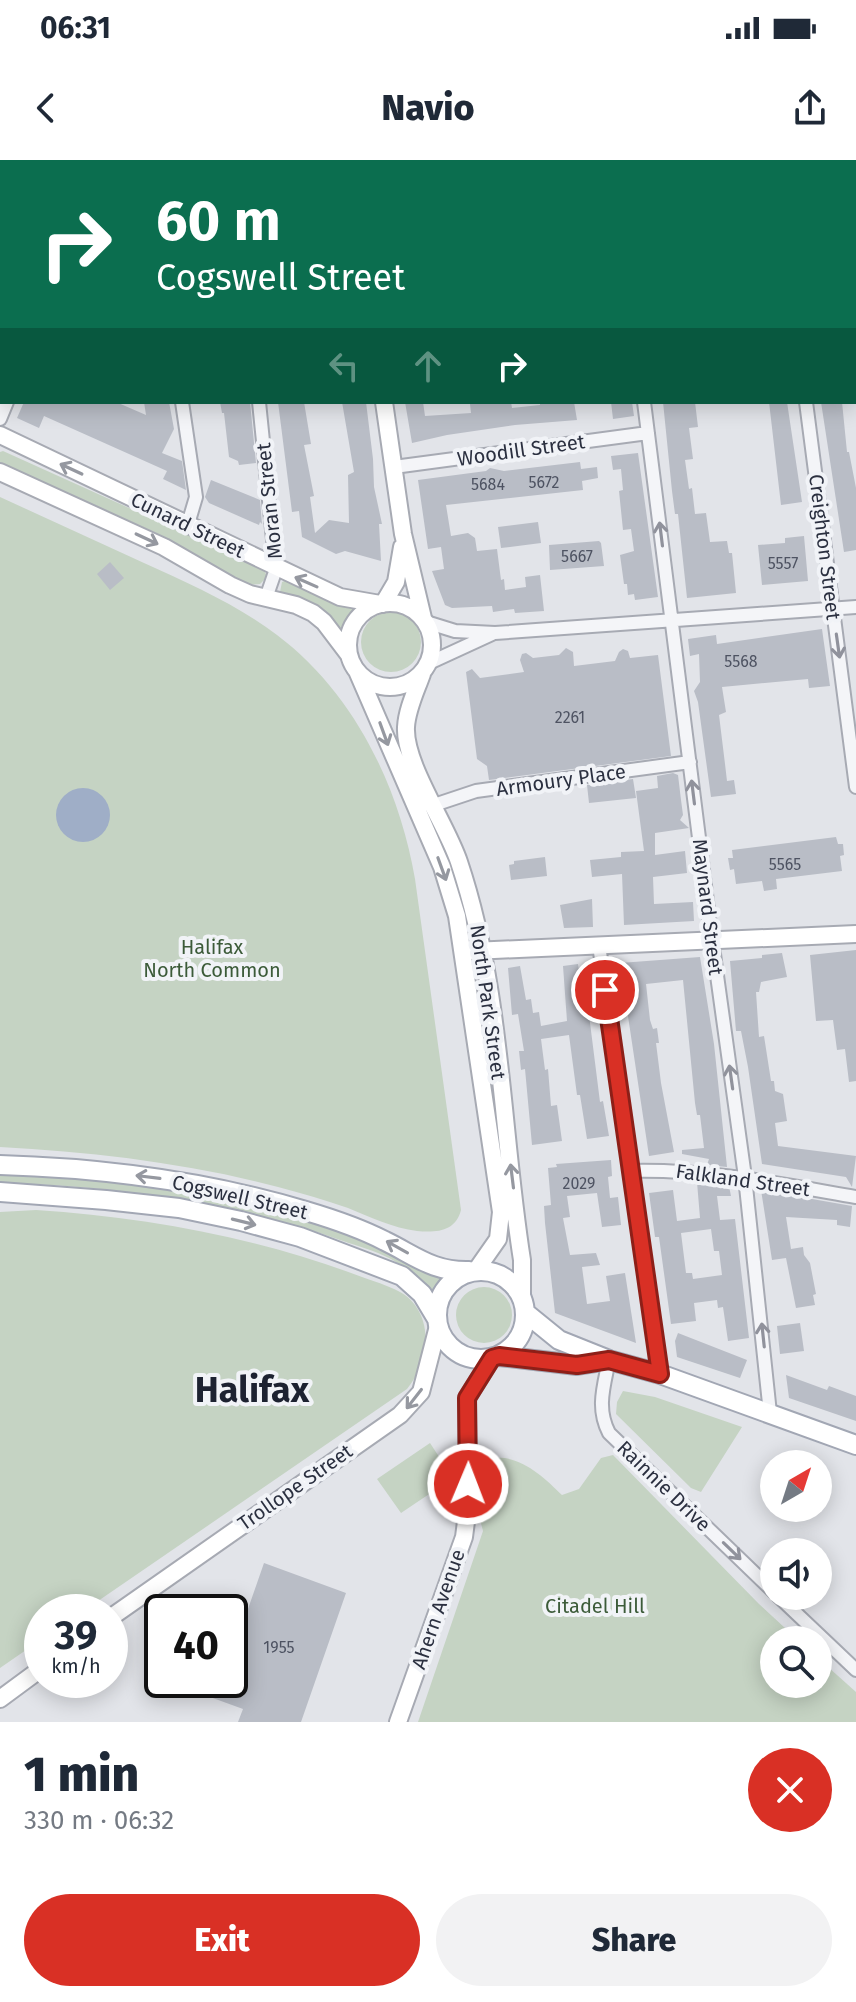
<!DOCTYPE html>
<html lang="en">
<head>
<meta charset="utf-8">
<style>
	body { margin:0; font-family:"Fira Sans",sans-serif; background:#f2f2f3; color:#1f2937; height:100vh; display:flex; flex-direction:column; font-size:30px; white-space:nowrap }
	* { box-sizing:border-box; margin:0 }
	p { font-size:26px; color:#747a83 }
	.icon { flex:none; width:44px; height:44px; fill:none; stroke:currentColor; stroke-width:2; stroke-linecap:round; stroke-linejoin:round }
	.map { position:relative; height:1562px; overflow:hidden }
	.sheet { display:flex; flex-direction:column; background:#fff; flex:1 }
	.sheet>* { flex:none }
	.top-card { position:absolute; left:0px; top:0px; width:856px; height:244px; box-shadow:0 4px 20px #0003; background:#0b6e4f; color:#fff; overflow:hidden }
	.needle { width:52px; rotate:39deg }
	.tools { position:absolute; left:760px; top:1290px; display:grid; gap:16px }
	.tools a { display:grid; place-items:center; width:72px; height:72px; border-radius:50%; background:#fff; box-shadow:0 4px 20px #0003; font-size:40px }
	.speed { position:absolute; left:24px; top:1434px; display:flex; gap:16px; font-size:40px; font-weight:700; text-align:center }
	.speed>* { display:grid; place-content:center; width:104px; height:104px; border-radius:50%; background:#fff; box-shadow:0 4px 20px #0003; line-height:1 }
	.speed small { font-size:20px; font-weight:400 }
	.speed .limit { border:4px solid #111; border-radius:12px; background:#fff; color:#111 }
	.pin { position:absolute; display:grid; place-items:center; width:68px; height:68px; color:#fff; margin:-34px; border:4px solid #fff; border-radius:50%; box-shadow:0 2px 8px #0007 }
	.me { position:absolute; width:88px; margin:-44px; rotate:1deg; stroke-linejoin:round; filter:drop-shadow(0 0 6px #0008) }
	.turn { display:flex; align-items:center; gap:28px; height:168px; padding:0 24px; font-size:36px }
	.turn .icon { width:104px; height:104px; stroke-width:2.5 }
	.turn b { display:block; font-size:56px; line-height:68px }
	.lanes { display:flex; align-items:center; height:76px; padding:0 24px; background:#0003; justify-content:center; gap:40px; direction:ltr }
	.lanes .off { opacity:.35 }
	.round { display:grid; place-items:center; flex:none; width:84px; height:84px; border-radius:42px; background:#f2f2f3 }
	.headline { display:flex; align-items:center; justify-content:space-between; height:136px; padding:0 24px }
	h1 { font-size:48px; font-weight:800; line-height:60px }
	.button { display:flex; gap:16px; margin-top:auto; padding:16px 24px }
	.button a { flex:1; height:92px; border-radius:48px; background:#d93025; color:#fff; font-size:32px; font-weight:800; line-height:92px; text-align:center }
	.button a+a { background:#f2f2f3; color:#1f2937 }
	.status { display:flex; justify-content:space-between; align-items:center; height:56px; padding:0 40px; background:#fff; direction:ltr }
	.status svg { height:22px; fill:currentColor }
	header { display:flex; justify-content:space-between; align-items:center; height:104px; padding:0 24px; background:#fff; font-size:36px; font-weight:800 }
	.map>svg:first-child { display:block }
</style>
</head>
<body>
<div class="status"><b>06:31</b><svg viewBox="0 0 49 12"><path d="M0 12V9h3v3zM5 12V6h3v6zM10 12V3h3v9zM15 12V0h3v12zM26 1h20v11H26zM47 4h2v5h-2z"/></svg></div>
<header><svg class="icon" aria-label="back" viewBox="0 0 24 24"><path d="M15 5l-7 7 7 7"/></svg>Navio<svg class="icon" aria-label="share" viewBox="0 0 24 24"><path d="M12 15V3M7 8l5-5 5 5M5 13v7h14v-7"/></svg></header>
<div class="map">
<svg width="856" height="1562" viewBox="0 0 856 1562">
	<rect width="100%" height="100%" fill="#e2e4e9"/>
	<!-- green -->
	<path fill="#c5d3c3" d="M3,291L264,409L267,417L260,424L247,425L165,377L0,302V292Z
		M0,337C48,359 96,381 144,403C190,424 236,444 277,475C354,533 399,626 415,719L461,1050C456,1071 437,1073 417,1071C393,1068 370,1057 348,1048C325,1040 301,1033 278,1027C188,1003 92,992 0,987Z
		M287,420L358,449L349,458L343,473L334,460L311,443L280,432L282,422Z
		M361 482a30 30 0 1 1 60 0a30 30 0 1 1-60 0Z
		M0,1011L167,1026L329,1062L444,1117L443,1122L431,1133C418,1120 405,1106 389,1098C375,1091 358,1086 343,1081C238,1043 111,1025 0,1023Z
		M36,1050C146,1057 259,1078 362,1117C380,1124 404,1129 415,1145C434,1171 425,1207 407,1229L82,1452H42V1479L0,1508V1052Z
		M456 1155a28 28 0 1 1 56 0a28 28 0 1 1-56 0Z
		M623,1231L655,1237L742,1267L701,1332L691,1328L616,1254L617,1242Z
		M430,1283L453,1318L401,1353L377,1319Z
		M613,1295L759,1444L798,1480H774V1524H818V1498L856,1532V1562H418L483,1371L478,1352L481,1303C511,1286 542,1315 562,1335L579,1329L601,1298Z"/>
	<!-- water -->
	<path fill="#9faec7" d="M56 655a27 27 0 1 1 54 0a27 27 0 1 1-54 0Z"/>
	<!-- building -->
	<path fill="#b9bdc6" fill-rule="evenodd" d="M24,242H116L146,255L144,242H169L174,269L162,293L182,301L186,330L163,319L167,311L44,256L39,268L17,258Z
		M220,242H250L256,303L239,305L238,301L229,297L224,253H222Z
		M278,242H304L311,284L304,285L314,336L310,337L315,373L329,360L349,363L348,315L354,312L342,242H366L373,299L374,327L382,364H379L381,401L345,391L336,394L302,377L299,351L292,352Z
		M405,242H423L425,256L471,253L470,244L486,242H511L512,248L540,245V242H574L577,260L515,265L447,275L412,283Z
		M611,242H632L634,256L613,259Z
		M663,242H695L698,267L689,268L693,299L685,300L689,329L692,328L695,354L706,353L710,382L727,381L729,393H732L736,433L687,438L678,354H675L672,331Z
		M769,242H787L802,342L781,345Z
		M821,242H842L847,292H849L856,328V390L844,392Z
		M638,293L658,437L635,440L634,434L628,435L627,424H624L620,395L634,391L631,369L623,370L619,331L623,330L621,309L613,310L611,296Z
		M580,302L581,309L597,307L598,318L582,321L583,330L446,345L451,376L468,373L475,378L477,391L497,389L501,420L504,419L505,430L526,427L525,417L540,415L544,451L515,453L514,449L493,452L492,446L452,448L445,445L432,411L444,409L441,387L428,389L418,320L486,311L490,308L504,311Z
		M211,320L260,340L262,364L260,362L259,365L209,343L205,337Z
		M538,362L541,383L501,388L498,367Z
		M804,376L808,421L762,425L758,385L785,383V378Z
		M599,381L601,383L604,406L550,410L549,385Z
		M110,402L124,418L110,430L97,414Z
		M822,469L830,526L809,528L808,519L722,527L726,552L719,555L725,604L727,621L734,620L736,634L711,637L698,542L694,531L700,522L699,494L690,496L688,479L716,475L717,484Z
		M566,488L573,492L574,506L615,501L619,492L623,489L628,491L630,498L658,495L671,596L489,620L487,606L477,599L466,512L472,509L480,518L524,512L520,500L522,494L526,493L533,498L559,495Z
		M673,613L678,615L681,640L683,655L680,660L689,668L655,673V695L685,691L687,713L653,717L654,744L693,742L694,761L624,765L622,714L592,717L590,700L621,697V692L644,691L636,631L658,628L657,616Z
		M633,619L636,638L589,643L587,625Z
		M836,677L838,684H843L844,695L840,696L842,711L776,719L777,729L764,731L762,721L736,724L734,709L730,710L728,698H733L732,690Z
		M545,697L547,716L511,720L509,705L514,704V701Z
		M592,739L593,767L564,768L560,745Z
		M856,790V921L849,922L845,889L837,890L833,860L816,861L810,795Z
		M782,793L787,817L761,822L759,832H756L759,877L764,876L771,921H774L775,931L783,934L785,948L787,961L775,963L778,986L856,996L852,1027L846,1017L762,1004L748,907L741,871H736L730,801L762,798V795Z
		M700,797L714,884L727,1007L707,1005L709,999L682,994V990L704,988L700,955H697L695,943L683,820L646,824L650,860L653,869L657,868L659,883H656L661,923L674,992L649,996L620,803Z
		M578,804L584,848L588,847L600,942L603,941L609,976L587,979L580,935H577L569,875L541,879L545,910L548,909L551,946L557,945L562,981L532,985L525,909L521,910L519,891H524L518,854L512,855L508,808L520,806L526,840L531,839L533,853L539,852L541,866L567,861L563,806Z
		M611,1000L612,1016L608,1017L610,1038L618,1037L621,1065L602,1067L597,1033L567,1036L570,1057L563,1058L570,1095L596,1093L600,1105L582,1107L587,1144L610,1141L606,1116L625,1113L636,1183L555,1153L545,1063L544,1046L551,1045L548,1008L557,1007L556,1004Z
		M697,1022L729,1026L731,1036H717L720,1060L735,1059L749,1178L728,1181L723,1147L718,1148L717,1140L694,1143L696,1161L671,1164L659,1077H655L649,1033L673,1030L677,1061L700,1058ZM711,1069L714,1091H719L722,1115L693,1119L692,1113H686L681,1073Z
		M761,1030L852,1046L850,1067L837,1065V1060L786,1057L791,1089L803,1087L804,1095L810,1103L816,1134L813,1135L815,1145L796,1148L786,1098L772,1100Z
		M800,1163L804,1191L780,1194L777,1166Z
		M678,1173L747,1200L740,1218L677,1197L675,1181Z
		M786,1215L827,1230L829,1226L856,1236V1261L789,1238Z
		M264,1403L346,1433L301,1562H238L243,1549L210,1537L215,1520H230V1477L235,1463L242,1466Z"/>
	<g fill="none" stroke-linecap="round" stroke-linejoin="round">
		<!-- street casing -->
		<g stroke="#a7aab3" stroke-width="16">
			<path id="street" d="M70,0V2
				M615,0L616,2
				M775,0V2
				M156,2L180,0
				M0,16H2
				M854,34H856
				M182,242L196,337L188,364
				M259,242L276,409L266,438
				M644,242L710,765L745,1017L770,1253
				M806,242L856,627
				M0,259L7,242
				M394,307L648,273
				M426,462L455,471L495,473L856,447
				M429,503L492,474
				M434,645L476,631L690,602
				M599,785L660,1214
				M630,1011C707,1009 780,1024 856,1037
				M609,1200C604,1226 596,1248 609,1273L774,1432
				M778,1436L856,1510"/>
		</g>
		<!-- secondary casing -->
		<g stroke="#a7aab3" stroke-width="20">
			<path id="secondary" d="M350,0V2
				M384,242L403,374L423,458
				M0,275L340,437L380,444
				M0,312L164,387L230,425L250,434L296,445L313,453L324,462L349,495
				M348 485a42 42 0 1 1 84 0a42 42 0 1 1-84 0Z
				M383,444L396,422L402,387
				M357,511L442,707L457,756L501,1052L498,1079L477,1109
				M422,514C416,531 407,549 406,567C404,604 447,665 459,702C502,830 501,968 522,1100V1137
				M473,791L856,774
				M110,1458L400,1255L421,1232L438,1166
				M0,1539L42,1508
				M398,1562L464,1377L468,1346L467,1238L492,1198"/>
		</g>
		<!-- primary casing -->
		<g stroke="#a2a7b4" stroke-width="22">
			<path id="primary" d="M0,1005C103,1008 206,1021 306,1051C333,1059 360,1068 385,1081C416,1096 433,1112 469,1111
				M0,1032L106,1040L179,1048L241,1061L300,1077L402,1116L422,1134L437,1159
				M437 1155a44 44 0 1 1 88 0a44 44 0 1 1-88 0Z
				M527,1154L559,1180L609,1200L660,1214L856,1285
				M499,1196L577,1205L609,1200"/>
		</g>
		<!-- street -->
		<use href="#street" stroke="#f4f5f8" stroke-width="12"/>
		<!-- secondary -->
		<use href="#secondary" stroke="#fff" stroke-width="16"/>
		<!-- primary -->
		<use href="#primary" stroke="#fff" stroke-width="18"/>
	</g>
	<!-- one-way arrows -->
	<defs><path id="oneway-shaft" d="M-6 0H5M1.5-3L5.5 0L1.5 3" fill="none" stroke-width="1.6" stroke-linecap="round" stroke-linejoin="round" transform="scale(2)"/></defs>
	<g stroke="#9598a0">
		<use href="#oneway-shaft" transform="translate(71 309) rotate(-155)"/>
		<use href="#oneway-shaft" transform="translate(147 379) rotate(25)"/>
		<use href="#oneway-shaft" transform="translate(306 422) rotate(-156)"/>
		<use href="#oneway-shaft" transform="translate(384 574) rotate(70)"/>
		<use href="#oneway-shaft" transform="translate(442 709) rotate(70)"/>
		<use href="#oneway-shaft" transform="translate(512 1016) rotate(-97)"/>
		<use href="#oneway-shaft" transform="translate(148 1017) rotate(-173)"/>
		<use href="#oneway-shaft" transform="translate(244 1062) rotate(14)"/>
		<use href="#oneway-shaft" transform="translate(397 1087) rotate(-151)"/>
		<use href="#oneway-shaft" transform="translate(414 1239) rotate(128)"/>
	</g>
	<g stroke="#90929c">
		<use href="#oneway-shaft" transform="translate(661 374) rotate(-97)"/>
		<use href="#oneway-shaft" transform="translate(838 486) rotate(82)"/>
		<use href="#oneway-shaft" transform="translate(693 632) rotate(-97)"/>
		<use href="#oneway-shaft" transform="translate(731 917) rotate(-98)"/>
		<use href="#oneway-shaft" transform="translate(763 1175) rotate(-96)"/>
		<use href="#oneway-shaft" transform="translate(732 1391) rotate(44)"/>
	</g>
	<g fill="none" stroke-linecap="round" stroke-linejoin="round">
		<!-- route casing -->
		<g stroke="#8d1f18" stroke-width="20">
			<path id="route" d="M468,1324L467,1238L492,1198L499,1196L577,1205L609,1200L660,1214L605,830"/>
		</g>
		<!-- route -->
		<use href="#route" stroke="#d93025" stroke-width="14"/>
	</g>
	<g text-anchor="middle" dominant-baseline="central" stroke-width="8" stroke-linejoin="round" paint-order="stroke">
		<!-- number labels -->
		<g font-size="16" fill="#4e5362">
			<text x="544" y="322">5672</text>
			<text x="488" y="324">5684</text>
			<text x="577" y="396">5667</text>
			<text x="783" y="403">5557</text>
			<text x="741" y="501">5568</text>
			<text x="570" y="557">2261</text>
			<text x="785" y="704">5565</text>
			<text x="579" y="1023">2029</text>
			<text x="279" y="1487">1955</text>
		</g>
		<!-- street labels -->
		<g font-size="20" fill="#2b3040" stroke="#f1f3f7">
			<text transform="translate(521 290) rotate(-8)">Woodill Street</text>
			<text transform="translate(269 341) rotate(-96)">Moran Street</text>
			<text transform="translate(188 365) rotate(26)">Cunard Street</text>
			<text transform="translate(825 387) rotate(83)">Creighton Street</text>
			<text transform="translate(561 620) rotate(-8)">Armoury Place</text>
			<text transform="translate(708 747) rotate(83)">Maynard Street</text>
			<text transform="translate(488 842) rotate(82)">North Park Street</text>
			<text transform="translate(743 1020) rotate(8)">Falkland Street</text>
			<text transform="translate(240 1037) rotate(13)">Cogswell Street</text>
			<text transform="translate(664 1326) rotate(44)">Rainnie Drive</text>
			<text transform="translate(295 1327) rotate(-35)">Trollope Street</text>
			<text transform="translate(438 1449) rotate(-71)">Ahern Avenue</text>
		</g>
		<!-- park labels -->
		<g font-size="20" fill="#3c5b39" stroke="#f1f3f7">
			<text x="212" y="787">Halifax<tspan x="212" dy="23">North Common</tspan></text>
			<text x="595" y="1446">Citadel Hill</text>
		</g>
		<!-- town labels -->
		<g font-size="36" font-weight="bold" fill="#1d2231" stroke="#f1f3f7">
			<text x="252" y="1230">Halifax</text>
		</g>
	</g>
</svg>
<div class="tools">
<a><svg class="needle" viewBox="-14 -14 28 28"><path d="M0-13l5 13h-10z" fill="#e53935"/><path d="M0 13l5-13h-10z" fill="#747a83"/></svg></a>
<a><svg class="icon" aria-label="sound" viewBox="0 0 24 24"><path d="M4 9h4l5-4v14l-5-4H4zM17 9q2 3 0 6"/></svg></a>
<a><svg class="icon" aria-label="search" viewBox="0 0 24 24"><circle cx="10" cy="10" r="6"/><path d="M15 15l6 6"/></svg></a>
</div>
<div class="speed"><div>39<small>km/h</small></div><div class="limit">40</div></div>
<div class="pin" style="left:605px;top:830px;background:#d93025"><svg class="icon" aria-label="arrive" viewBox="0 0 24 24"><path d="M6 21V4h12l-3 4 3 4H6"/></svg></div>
<svg class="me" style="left:468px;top:1324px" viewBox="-20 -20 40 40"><circle r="17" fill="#d93025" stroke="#fff" stroke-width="3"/><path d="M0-11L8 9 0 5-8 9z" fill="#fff"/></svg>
<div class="top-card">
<div class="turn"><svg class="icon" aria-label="right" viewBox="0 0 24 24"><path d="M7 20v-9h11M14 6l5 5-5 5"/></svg><div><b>60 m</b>Cogswell Street</div></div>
<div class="lanes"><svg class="icon off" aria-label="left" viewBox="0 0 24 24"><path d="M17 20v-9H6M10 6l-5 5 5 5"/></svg><svg class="icon off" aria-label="ahead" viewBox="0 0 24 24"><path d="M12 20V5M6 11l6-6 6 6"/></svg><svg class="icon" aria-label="right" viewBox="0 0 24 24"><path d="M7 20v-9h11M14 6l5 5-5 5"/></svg></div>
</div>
</div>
<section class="sheet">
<div class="headline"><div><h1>1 min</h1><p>330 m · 06:32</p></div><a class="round" style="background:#d93025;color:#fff"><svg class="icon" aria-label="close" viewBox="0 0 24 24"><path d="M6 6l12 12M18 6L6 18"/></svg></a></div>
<div class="button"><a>Exit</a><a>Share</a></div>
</section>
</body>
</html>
